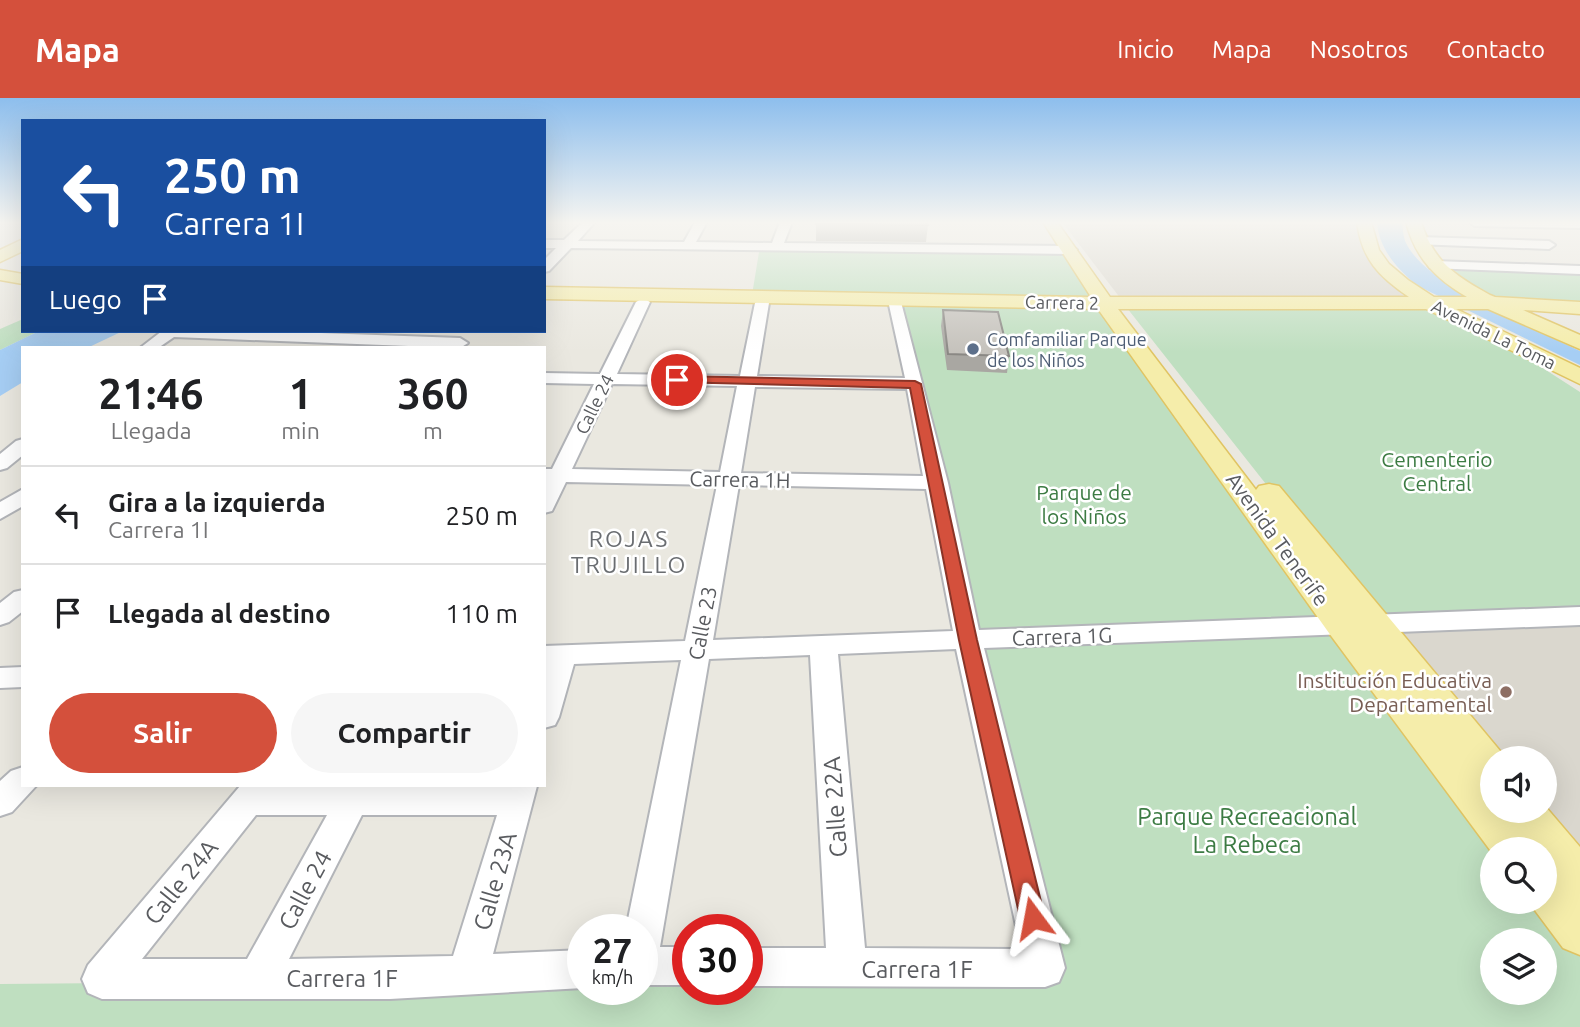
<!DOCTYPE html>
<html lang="es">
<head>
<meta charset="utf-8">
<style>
	body { margin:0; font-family:Ubuntu,sans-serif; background:#f6f6f6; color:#202124; height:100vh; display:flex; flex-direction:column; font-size:26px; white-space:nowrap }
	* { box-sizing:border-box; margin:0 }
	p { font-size:23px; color:#757577 }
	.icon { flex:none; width:38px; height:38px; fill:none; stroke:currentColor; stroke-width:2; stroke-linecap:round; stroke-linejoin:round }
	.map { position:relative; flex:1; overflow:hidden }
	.drawer { position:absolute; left:21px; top:248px; width:525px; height:441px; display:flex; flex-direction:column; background:#fff; border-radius:0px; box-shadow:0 7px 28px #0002 }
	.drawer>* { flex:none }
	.hud { position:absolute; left:21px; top:21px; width:525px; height:214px; border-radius:0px; box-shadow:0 7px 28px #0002; background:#1a4fa0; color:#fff; overflow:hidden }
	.controls { position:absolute; left:1480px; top:648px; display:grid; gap:14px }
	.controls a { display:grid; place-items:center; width:77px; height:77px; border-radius:50%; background:#fff; box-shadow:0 7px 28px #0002; font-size:35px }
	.speed { position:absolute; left:567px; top:816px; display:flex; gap:14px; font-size:35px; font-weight:700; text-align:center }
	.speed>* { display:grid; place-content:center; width:91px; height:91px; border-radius:50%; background:#fff; box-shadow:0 7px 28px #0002; line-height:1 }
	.speed small { font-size:18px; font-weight:400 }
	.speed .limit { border:10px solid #d22; background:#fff; color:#111 }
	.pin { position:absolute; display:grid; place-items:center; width:60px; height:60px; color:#fff; margin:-30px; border:4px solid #fff; border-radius:50%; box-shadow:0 2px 7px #0007 }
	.me { position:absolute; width:77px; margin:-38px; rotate:347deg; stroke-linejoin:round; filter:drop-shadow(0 0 5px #0008) }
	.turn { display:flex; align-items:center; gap:24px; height:147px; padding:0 28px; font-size:32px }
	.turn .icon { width:91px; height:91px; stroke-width:2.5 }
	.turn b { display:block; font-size:49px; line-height:60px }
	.then { display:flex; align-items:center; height:66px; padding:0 28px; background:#0003; gap:14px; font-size:26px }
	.eta { display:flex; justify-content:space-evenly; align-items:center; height:119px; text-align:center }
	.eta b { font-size:42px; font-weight:700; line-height:49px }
	.button { display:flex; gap:14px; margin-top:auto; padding:14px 28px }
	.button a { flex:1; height:80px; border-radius:42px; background:#d4503c; color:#fff; font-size:28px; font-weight:700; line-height:80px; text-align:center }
	.button a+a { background:#f6f6f6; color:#202124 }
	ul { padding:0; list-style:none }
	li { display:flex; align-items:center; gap:21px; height:98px; padding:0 28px; border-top:2px solid #e0e0e0 }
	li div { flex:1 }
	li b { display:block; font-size:26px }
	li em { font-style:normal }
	header { display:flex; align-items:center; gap:42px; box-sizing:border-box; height:98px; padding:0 35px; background:#d4503c; color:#fff }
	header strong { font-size:33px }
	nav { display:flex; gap:38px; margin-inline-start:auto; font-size:24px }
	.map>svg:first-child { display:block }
</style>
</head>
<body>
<header>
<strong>Mapa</strong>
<nav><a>Inicio</a><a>Mapa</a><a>Nosotros</a><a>Contacto</a></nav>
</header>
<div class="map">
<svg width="1580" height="929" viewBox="0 0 1580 929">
	<rect width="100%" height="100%" fill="#eae8e0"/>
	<!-- education -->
	<path fill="#dad7ce" d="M1062,124H1364L1371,152L1434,205H1124Z
		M1580,520V779L1545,712V660H1493L1378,528Z"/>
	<!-- green -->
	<path fill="#bfdfc0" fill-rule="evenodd" d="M760,148L1071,152L1104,205L752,197Z
		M1444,168L1580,172V211L1500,204Z
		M896,207L1107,209L1493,751V803H1545L1580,836V929H0V886L583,881V891H642V880H688V891H747V879L1062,876L978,548ZM1493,842H1545V894H1493Z
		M1127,210L1443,212L1510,249L1580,294V516L1378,528Z
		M23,221V233H39L0,252V231Z"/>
	<!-- water -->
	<path fill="#a6cef4" d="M1377,124H1402C1403,130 1403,139 1406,145C1427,189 1536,231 1580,253V267L1416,187C1396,169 1379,151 1377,124Z
		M39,233H123L87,250H23V284L0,298V252Z"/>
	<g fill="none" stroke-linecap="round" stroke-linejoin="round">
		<!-- minor casing -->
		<g stroke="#b3b5b9" stroke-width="4">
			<path id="minor" d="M583,124H595L578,143L684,144L695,124H707L696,144L772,145L780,124H792L784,145L1071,148L1077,152L1071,156L571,150L549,173L544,174V162L556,150H544V142H564Z
				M1469,124H1580V130L1475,128Z
				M1419,139L1549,143L1555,147L1549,151L1415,146V140Z
				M1435,163L1580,168V176L1430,170L1428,167Z
				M643,200L650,204L617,276L740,278L755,205L762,201L769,205L757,278L905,280L889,207L896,203L901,204L948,385L979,532L1580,509V527L984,550L1065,870L1059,884L1045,889L747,888V850H826L810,557L709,561L660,849H688V887H642V831H626L681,562L574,566L559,619L555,627L544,630V548L685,543L717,387L566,384L552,413L544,415V371H552L594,286L544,285V275L600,276L636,204ZM612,286L737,288L720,374L572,371ZM755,289L907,291L923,378L741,375ZM739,387L926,391L953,533L713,542ZM956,551L1021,851L865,850L838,556Z
				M162,233H265L460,240L468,245L460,250L174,239L158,250H140Z
				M23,341V357L7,370L0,372V356L16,343Z
				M23,391V408L0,421V404Z
				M23,492V513L9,524L0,527V505L14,494Z
				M23,569V589L0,590V570Z
				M23,669V688H36L12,714L0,718V683L11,673Z
				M240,688H537L493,856L583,852V890L390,901H102L88,895L82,881L88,867ZM256,717H327L247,861H142ZM362,717H497L453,858L289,861Z"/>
		</g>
		<!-- major casing -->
		<g stroke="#e0c463" stroke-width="3">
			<path id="major" d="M1043,124H1057L1110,199H1409C1378,178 1362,161 1357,124H1371L1379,152L1389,166L1408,182L1434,199H1467C1436,181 1415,160 1406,124H1421C1434,164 1454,177 1490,197L1495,199L1580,204V216L1523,212L1580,237V251L1488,211H1456L1580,270V286L1426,211H1118L1256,392L1259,388L1269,386L1279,388L1506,660H1493V712H1545V708L1580,749V857L1563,850L1528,803H1545V751H1493V756L1329,535L1098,211L544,201V189L1091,199Z
				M23,141V153L0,164V152Z
				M0,172L23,176V186L0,182Z"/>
		</g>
		<!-- minor -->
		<use href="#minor" fill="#fff" fill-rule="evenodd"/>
		<!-- major -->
		<use href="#major" fill="#f5edaa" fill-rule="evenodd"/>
	</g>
	<!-- wall -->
	<path fill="#a9a7a2" d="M816,126L928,127L926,144L816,143Z
		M943,212L1009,258L1007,275L947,272L941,228Z"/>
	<!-- building -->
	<path fill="#c5c2bc" stroke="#8a8884" stroke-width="2" d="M817,124H927L928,127L816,126Z
		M943,212L998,214L1009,258L948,256Z"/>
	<!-- sky -->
	<linearGradient id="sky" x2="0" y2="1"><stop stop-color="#8dbeed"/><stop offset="0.49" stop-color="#f6f5f1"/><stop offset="1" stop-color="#f6f5f1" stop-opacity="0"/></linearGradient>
	<rect width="1580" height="254" fill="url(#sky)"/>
	<!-- route -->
	<path fill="#d4503c" stroke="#8a3427" stroke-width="2" d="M677,278L915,283L921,286L977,542L1045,820L1041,828L1033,831L1024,828L1020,820L959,542L910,290L673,284V279Z"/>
	<!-- markers -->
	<circle fill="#5c6f8a" stroke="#fff" stroke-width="2.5" cx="973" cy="251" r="7"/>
	<circle fill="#8d6e63" stroke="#fff" stroke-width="2.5" cx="1506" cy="594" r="7"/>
	<g text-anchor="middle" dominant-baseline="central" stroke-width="5" stroke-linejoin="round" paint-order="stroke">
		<!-- far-street labels -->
		<g font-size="18" fill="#595b5f" stroke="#fff">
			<text transform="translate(1062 204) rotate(1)">Carrera 2</text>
			<text transform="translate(1494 236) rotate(26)">Avenida La Toma</text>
			<text transform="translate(594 306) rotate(-64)">Calle 24</text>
		</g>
		<!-- far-service labels -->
		<g font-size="18" fill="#4e5e75" stroke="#fff" text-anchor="start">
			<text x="987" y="241">Comfamiliar Parque<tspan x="987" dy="21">de los Niños</tspan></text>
		</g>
		<!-- park labels -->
		<g font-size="21" fill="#3c7b43" stroke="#fff">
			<text x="1437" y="361">Cementerio<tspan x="1437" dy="24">Central</tspan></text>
			<text x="1084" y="394">Parque de<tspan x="1084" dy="24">los Niños</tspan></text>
		</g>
		<!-- street labels -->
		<g font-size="21" fill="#595b5f" stroke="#fff">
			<text transform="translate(740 381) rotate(1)">Carrera 1H</text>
			<text transform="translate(1278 441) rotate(54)">Avenida Tenerife</text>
			<text transform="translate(702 525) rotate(-79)">Calle 23</text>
			<text transform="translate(1062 538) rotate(-2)">Carrera 1G</text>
		</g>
		<!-- education labels -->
		<g font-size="21" fill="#785e54" stroke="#fff" text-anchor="end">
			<text x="1492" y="582">Institución Educativa<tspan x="1492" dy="24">Departamental</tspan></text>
		</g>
		<!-- neighbourhood labels -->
		<g font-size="23" letter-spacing="2" fill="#6a6d71" stroke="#fff">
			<text x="629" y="440">ROJAS<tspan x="629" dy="26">TRUJILLO</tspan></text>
		</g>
		<!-- near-street labels -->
		<g font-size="24" fill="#595b5f" stroke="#fff">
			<text transform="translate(835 709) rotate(-94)">Calle 22A</text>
			<text transform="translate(495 783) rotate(-74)">Calle 23A</text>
			<text transform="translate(181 784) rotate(-51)">Calle 24A</text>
			<text transform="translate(305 792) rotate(-62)">Calle 24</text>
			<text x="917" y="871">Carrera 1F</text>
			<text x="342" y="880">Carrera 1F</text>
		</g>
		<!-- near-park labels -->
		<g font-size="24" fill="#3c7b43" stroke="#fff">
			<text x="1247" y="718">Parque Recreacional<tspan x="1247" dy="28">La Rebeca</tspan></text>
		</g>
	</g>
</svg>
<div class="controls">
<a><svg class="icon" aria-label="sound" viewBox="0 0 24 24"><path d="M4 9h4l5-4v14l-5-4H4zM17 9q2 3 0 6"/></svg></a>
<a><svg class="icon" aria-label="search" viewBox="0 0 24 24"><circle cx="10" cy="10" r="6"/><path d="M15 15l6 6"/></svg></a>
<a><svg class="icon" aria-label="layers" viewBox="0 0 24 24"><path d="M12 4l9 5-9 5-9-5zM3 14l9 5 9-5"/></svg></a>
</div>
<div class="speed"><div>27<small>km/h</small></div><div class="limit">30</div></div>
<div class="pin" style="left:677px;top:282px;background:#d93025"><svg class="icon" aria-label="arrive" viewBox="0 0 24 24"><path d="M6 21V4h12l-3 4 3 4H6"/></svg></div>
<svg class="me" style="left:1033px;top:820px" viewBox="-20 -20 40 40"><path d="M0-17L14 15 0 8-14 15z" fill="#d4503c" stroke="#fff" stroke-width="4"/></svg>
<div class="hud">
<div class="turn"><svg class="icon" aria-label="left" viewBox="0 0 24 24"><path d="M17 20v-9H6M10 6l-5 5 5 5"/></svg><div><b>250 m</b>Carrera 1I</div></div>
<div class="then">Luego<svg class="icon" aria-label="arrive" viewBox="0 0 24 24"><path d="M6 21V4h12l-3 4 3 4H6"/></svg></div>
</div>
<section class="drawer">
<div class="eta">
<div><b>21:46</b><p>Llegada</p></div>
<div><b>1</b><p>min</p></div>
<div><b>360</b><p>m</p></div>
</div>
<ul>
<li><svg class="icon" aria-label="left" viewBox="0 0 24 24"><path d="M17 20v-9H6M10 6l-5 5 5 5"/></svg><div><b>Gira a la izquierda</b><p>Carrera 1I</p></div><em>250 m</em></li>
<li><svg class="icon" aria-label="arrive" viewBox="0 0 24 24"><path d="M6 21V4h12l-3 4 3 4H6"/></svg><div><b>Llegada al destino</b></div><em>110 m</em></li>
</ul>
<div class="button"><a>Salir</a><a>Compartir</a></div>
</section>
</div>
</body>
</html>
